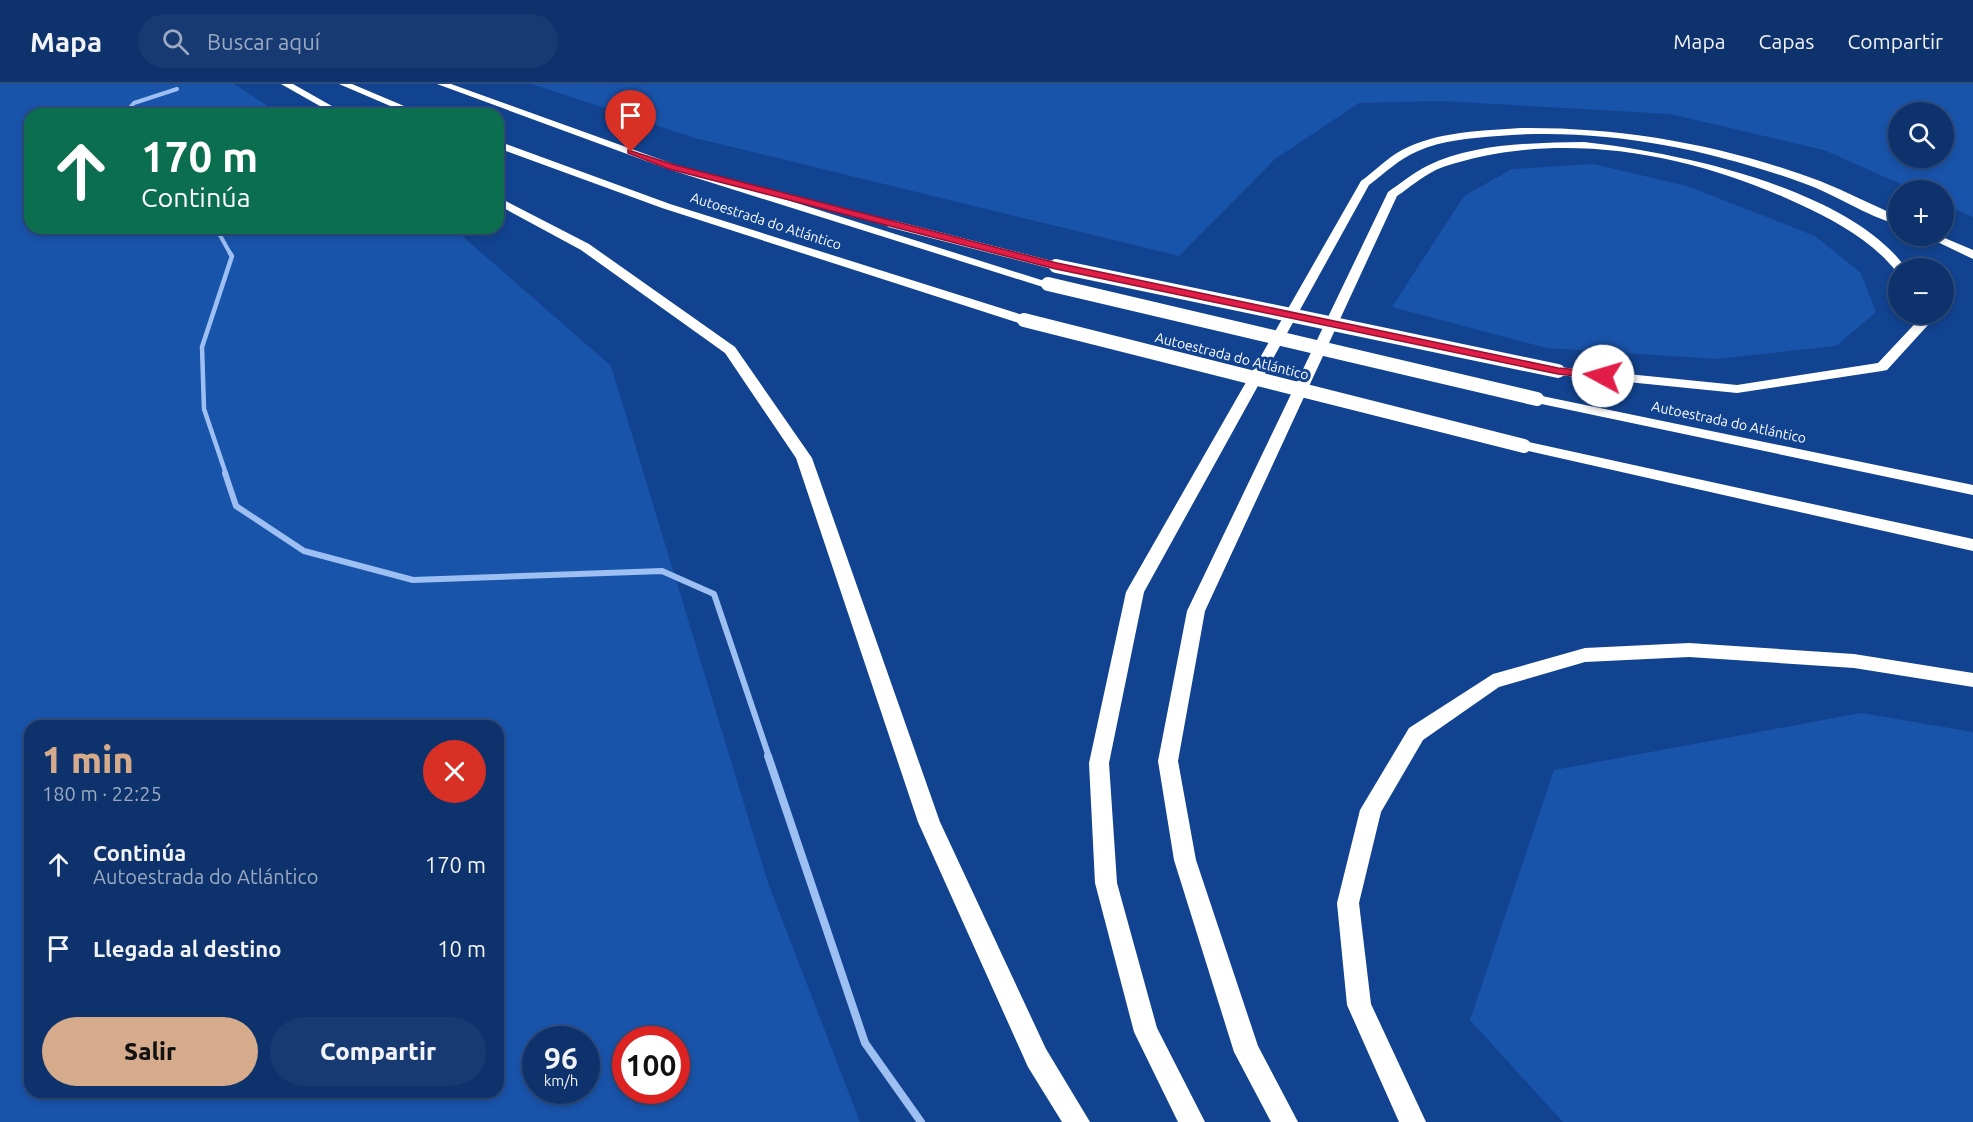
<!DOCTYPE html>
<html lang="es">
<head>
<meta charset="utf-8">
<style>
	body { margin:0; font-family:Ubuntu,sans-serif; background:#173a72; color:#f1f3f6; height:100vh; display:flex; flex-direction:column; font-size:22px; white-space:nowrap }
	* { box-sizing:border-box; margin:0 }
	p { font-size:20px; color:#9baac2 }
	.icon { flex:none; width:33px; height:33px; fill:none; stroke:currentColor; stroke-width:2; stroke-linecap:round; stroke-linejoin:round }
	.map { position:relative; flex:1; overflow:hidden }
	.details { position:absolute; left:24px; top:636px; width:480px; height:378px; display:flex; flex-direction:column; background:#0e326c; border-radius:18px; box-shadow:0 3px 9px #0003,0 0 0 2px #2e4d7f }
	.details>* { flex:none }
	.guide { position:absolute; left:24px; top:24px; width:480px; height:126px; border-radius:18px; box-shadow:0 3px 9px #0003,0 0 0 2px #2e4d7f; background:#0b6e4f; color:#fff; overflow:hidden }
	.controls { position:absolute; left:1888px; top:18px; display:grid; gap:12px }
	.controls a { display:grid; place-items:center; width:66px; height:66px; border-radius:50%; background:#0e326c; box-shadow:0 3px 9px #0003,0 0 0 2px #2e4d7f; font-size:30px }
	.speed { position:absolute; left:522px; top:942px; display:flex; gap:12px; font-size:30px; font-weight:700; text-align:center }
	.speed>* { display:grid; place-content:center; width:78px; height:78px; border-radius:50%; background:#0e326c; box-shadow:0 3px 9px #0003,0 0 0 2px #2e4d7f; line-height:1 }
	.speed small { font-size:15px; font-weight:400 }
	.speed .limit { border:9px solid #d22; background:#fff; color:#111 }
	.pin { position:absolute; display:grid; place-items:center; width:51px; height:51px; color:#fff; margin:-62px -26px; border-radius:50% 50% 50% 0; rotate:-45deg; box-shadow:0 0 6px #0007 }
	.pin .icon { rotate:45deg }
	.me { position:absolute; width:66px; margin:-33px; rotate:276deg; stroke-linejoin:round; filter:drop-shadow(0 0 4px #0008) }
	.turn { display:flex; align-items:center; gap:21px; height:126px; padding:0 18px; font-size:27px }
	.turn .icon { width:78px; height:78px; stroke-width:2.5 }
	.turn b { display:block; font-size:42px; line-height:51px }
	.round { display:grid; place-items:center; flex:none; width:63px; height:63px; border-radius:32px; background:#173a72 }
	.summary { display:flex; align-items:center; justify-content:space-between; height:102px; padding:0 18px }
	h1 { font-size:36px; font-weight:800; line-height:45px; color:#d6ab8b }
	.primary-button { display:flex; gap:12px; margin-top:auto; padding:12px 18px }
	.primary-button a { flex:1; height:69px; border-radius:36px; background:#d6ab8b; color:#111; font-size:24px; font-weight:800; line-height:69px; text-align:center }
	.primary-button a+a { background:#173a72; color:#f1f3f6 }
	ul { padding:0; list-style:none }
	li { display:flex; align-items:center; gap:18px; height:84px; padding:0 18px }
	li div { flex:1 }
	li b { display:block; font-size:22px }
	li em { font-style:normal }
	header { display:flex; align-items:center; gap:36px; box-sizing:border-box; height:84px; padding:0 30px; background:#0e326c; border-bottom:2px solid #2e4d7f }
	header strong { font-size:28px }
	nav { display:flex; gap:33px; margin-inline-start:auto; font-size:21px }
	.search { width:420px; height:54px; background:#173a72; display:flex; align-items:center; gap:15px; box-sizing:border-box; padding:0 21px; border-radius:33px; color:#9baac2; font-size:22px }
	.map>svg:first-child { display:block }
</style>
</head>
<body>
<header>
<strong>Mapa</strong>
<div class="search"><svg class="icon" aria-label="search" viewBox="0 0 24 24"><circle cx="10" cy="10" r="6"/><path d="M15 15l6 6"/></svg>Buscar aquí</div>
<nav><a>Mapa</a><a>Capas</a><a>Compartir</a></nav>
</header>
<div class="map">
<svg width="1973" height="1038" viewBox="0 0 1973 1038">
	<rect width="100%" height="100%" fill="#124390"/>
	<!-- green -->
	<path fill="#1954ab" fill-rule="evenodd" d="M0,0H234L280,30H30V144H453L611,282L768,799L860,1038H0ZM30,642H498V1008H30ZM536,956H586V1006H536ZM626,956H676V1006H626Z
		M532,0H1973V133L1944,120V106H1914L1824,66L1670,30L1442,17L1359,19L1275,75L1179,172L695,54ZM1899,28H1944V74H1899Z
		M1593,80L1687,102L1815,152L1861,189L1876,228L1836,262L1717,275L1547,264L1392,223L1464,112L1512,85Z
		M1861,629L1973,648V1038H1563L1470,936L1554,686Z"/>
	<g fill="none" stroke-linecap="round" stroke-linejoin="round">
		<!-- minor-far3 -->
		<path stroke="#9dbff2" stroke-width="4" d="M124,30L134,19L177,5
			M216,144L231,171"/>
		<!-- minor-far2 -->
		<path stroke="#9dbff2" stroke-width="4.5" d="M226,390L204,325L202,263L232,172L230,169"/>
		<!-- minor-far1 -->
		<path stroke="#9dbff2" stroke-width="6" d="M225,389L236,422L304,467L413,496L662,487L714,510L769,673"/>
		<!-- minor -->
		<path stroke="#9dbff2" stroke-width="8" d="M768,672L865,959L921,1038"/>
		<!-- motorway -->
		<path fill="#fff" fill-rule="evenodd" d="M281,0H293L346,30H334Z
			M339,0H352L423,30H409Z
			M437,0H451L676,81L1054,200L1048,204L1043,203L668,85Z
			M1521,44C1623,43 1724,61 1820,97C1847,108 1873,121 1899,133V141C1866,132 1835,110 1803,99C1706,64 1601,43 1498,52C1471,54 1443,56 1418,67C1399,75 1385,89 1369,101L1144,508L1109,679L1117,799L1157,944L1205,1038H1178L1134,948L1095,799L1089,679L1126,508L1361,97C1375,87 1387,74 1402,66C1438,47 1482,47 1521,44Z
			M498,57L670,120L1029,233L1031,236L1029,239H1019L662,124L498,64Z
			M1584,58C1677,68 1848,104 1906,184L1896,187C1870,155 1835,137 1799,120C1691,69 1559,44 1443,83C1426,89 1412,102 1397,112L1205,527L1178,677L1196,776L1258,962L1298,1038H1271L1234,968L1174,776L1158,677L1187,527L1388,108C1401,99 1413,89 1427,82C1474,59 1533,59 1584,58Z
			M498,113L589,160L735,263L812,374L940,738L1046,965L1090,1038H1062L1028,983L918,738L796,374L725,269L581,166L498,121Z
			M892,136L1060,179L1062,182L1056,186L888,143L886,140Z
			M1925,152H1940L1973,166V175Z
			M1924,230H1938L1887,286L1882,287L1737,309L1558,291L1551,287L1558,283L1737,301L1878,279Z
			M1537,311L1973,401V411L1532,318L1530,315L1532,312Z
			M1524,357L1973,455V467L1519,365L1516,362L1519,359Z
			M1689,559L1854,570L1973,589V603L1854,584L1689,573L1585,578L1499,603L1423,656L1381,728L1359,819L1371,920L1426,1038H1399L1347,921L1337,819L1360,726L1409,644L1493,590L1585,564Z"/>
		<!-- motorway-bridge -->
		<path stroke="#fff" stroke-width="14" d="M1056,182L1558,287
			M1048,200L1537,315
			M1024,236L1524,362"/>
	</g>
	<!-- route -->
	<path fill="#e11d48" stroke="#92132f" stroke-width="1.5" d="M628,66L675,81L1057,179L1558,284L1603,288L1608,292L1603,295L1558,290L1056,185L669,85L628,69Z"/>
	<g text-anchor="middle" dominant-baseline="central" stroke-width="6" stroke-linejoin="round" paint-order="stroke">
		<!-- far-street labels -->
		<g font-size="14" fill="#fff" stroke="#124390">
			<text transform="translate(766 137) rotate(18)">Autoestrada do Atlántico</text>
			<text transform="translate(1232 272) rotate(14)">Autoestrada do Atlántico</text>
			<text transform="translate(1729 338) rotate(12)">Autoestrada do Atlántico</text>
		</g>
	</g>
</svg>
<div class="controls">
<a><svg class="icon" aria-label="search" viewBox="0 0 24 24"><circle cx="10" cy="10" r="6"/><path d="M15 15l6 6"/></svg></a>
<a>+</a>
<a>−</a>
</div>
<div class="speed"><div>96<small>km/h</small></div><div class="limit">100</div></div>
<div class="pin" style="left:631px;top:68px;background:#d93025"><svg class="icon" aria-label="arrive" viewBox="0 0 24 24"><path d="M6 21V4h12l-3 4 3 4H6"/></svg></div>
<svg class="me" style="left:1603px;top:292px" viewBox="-20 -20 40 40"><circle r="19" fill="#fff"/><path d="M0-13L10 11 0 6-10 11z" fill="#e11d48"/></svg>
<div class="guide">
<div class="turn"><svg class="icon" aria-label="ahead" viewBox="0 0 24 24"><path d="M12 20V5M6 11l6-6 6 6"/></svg><div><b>170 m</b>Continúa</div></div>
</div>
<section class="details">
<div class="summary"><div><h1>1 min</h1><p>180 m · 22:25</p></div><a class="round" style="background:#d93025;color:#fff"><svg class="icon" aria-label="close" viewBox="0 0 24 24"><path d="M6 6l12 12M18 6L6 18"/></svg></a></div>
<ul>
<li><svg class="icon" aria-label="ahead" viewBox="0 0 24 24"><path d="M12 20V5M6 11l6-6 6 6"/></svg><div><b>Continúa</b><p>Autoestrada do Atlántico</p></div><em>170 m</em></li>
<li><svg class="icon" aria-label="arrive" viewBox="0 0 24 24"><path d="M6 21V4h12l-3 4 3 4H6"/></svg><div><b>Llegada al destino</b></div><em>10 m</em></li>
</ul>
<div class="primary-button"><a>Salir</a><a>Compartir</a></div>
</section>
</div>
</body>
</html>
